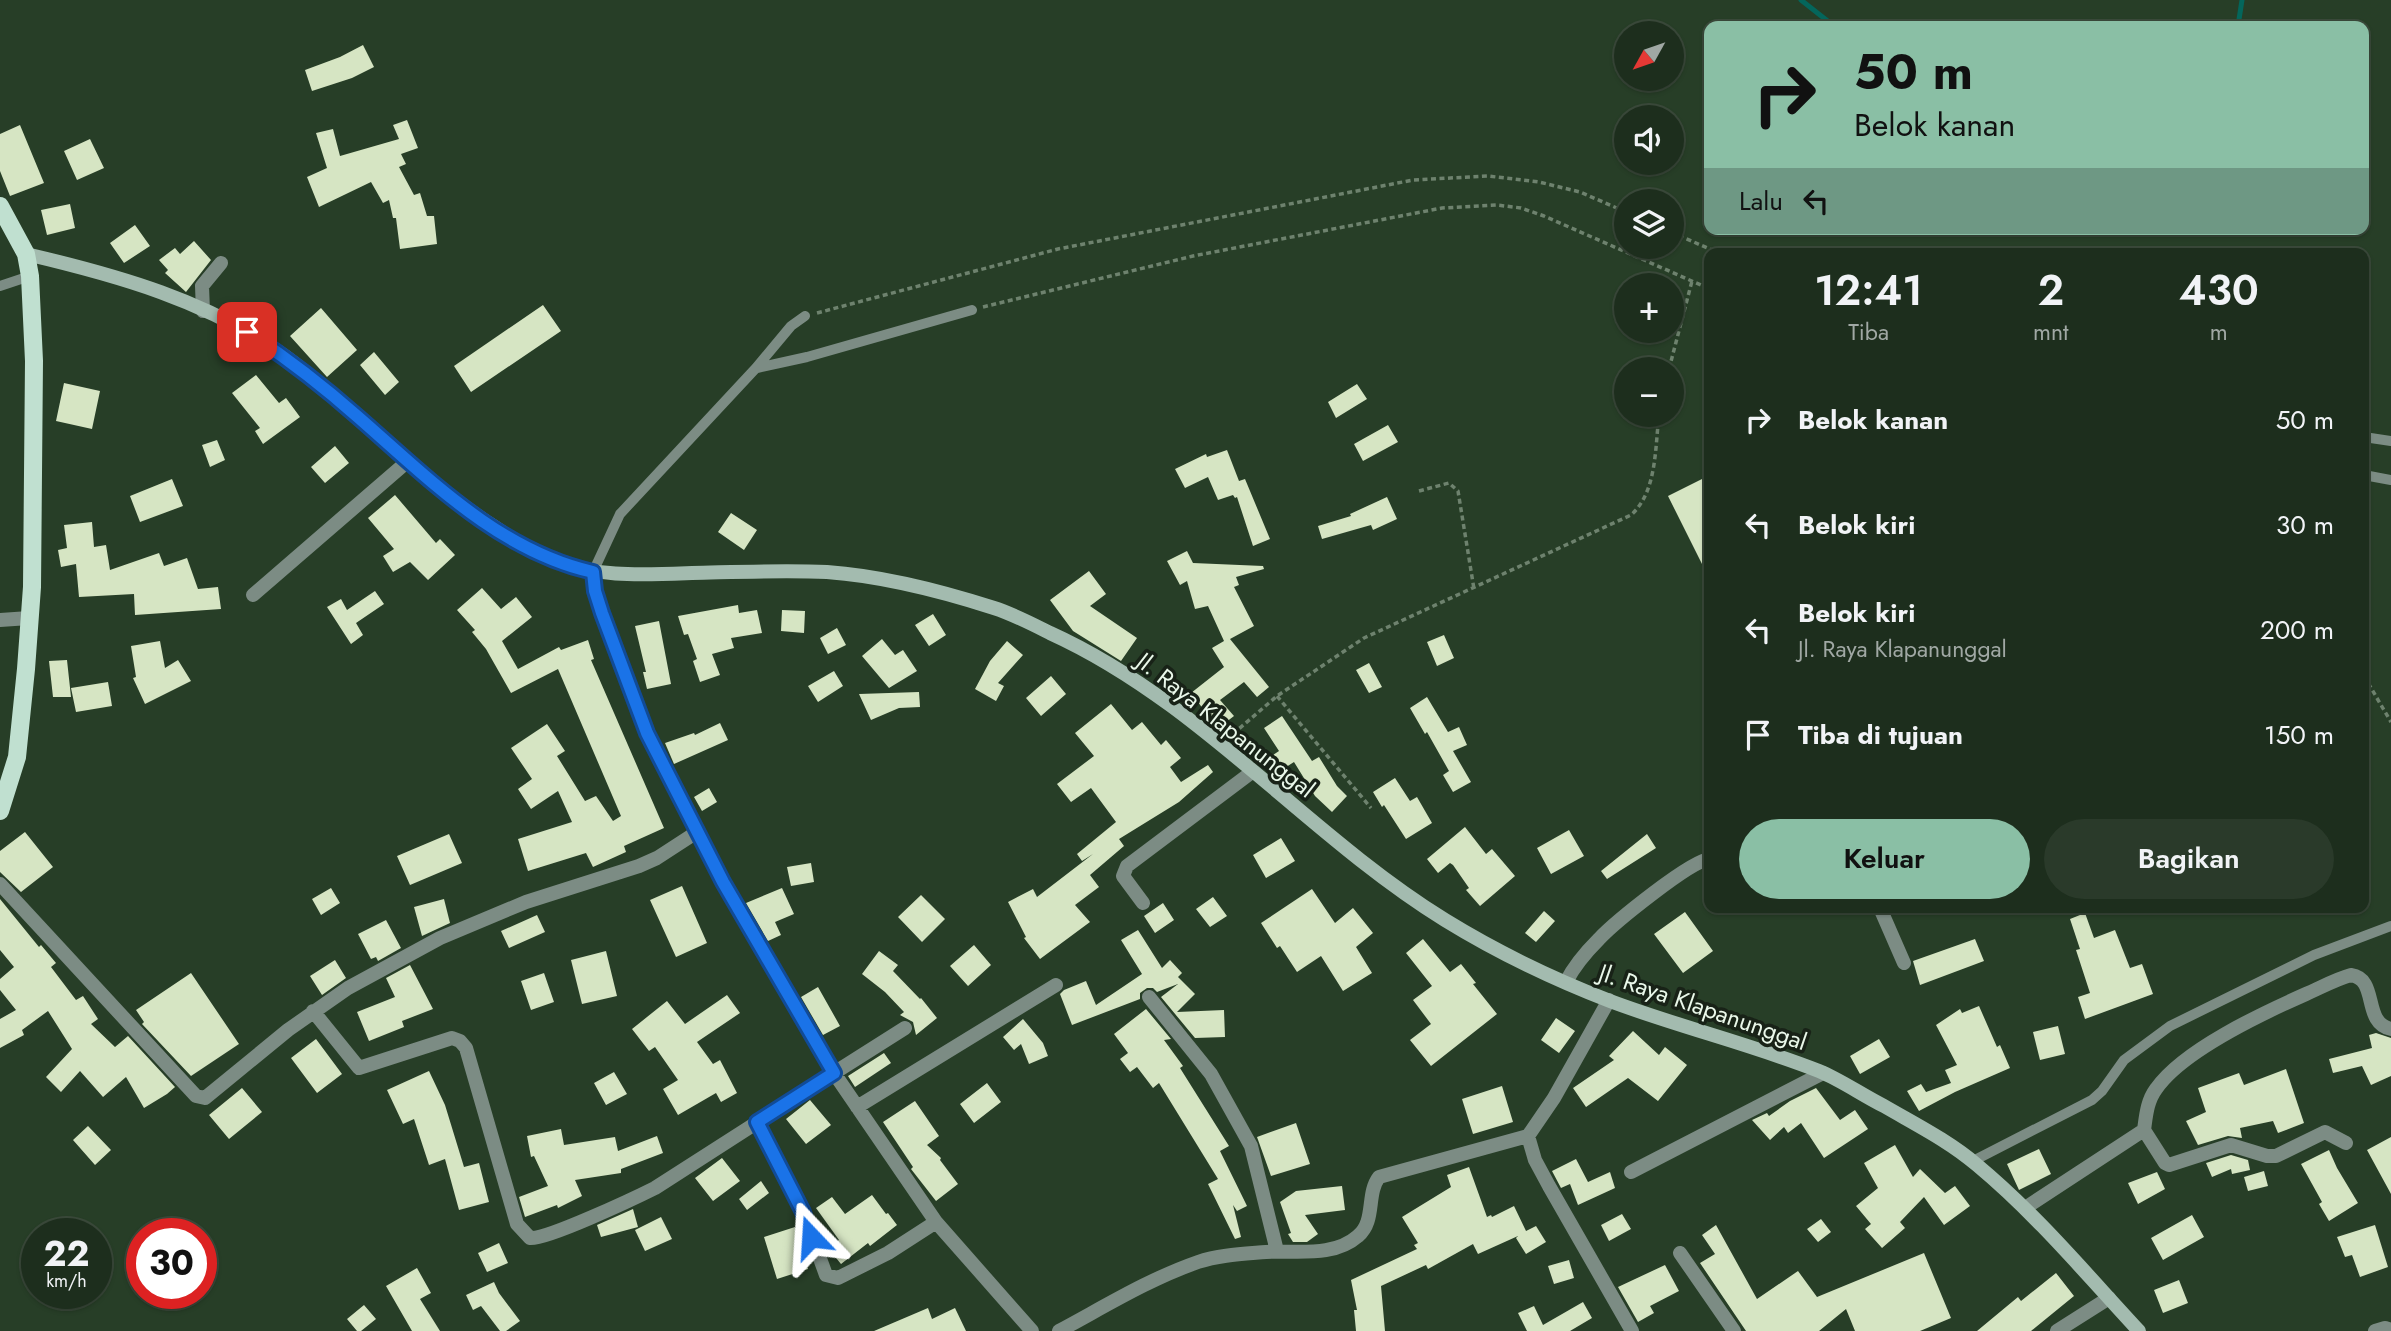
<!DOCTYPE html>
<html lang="id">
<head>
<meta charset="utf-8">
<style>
	body { margin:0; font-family:Jost,sans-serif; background:#2a3a2a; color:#f1f3f6; height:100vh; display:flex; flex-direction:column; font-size:26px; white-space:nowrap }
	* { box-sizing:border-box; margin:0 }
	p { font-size:23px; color:#a0a8a4 }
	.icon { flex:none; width:38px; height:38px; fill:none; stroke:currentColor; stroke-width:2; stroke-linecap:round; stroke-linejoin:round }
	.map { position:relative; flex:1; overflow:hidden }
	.side { position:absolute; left:1704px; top:248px; width:665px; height:665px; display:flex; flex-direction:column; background:#1d2e1d; border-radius:14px; box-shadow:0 2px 5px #0004,0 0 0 2px #3b4a3b }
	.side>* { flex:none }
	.banner { position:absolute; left:1704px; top:21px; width:665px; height:214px; border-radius:14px; box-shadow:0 2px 5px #0004,0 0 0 2px #3b4a3b; background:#8abfa5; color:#111; overflow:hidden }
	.needle { width:46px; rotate:230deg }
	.buttons { position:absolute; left:1614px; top:21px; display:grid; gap:14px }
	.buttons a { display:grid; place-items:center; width:70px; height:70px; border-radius:50%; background:#1d2e1d; box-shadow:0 2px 5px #0004,0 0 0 2px #3b4a3b; font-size:35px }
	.speed { position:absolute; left:21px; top:1218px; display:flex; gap:14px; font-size:35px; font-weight:700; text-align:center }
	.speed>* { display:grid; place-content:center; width:91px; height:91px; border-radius:50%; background:#1d2e1d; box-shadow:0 2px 5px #0004,0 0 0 2px #3b4a3b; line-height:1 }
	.speed small { font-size:18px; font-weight:400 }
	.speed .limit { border:10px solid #d22; background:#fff; color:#111 }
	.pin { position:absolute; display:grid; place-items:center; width:60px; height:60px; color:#fff; margin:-30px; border-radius:14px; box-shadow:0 4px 10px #0006 }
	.me { position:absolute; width:77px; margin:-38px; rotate:340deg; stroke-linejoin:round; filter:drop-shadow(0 0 5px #0008) }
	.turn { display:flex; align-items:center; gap:24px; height:147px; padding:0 35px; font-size:32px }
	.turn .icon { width:91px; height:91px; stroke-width:2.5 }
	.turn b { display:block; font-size:49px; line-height:60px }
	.then { display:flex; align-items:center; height:66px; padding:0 35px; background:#0003; gap:14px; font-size:26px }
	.eta { display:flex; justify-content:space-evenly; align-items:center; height:119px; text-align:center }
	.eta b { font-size:42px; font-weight:600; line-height:49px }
	.action { display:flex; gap:14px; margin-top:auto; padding:14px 35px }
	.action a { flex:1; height:80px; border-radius:42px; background:#8abfa5; color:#111; font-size:28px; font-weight:600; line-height:80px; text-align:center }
	.action a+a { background:#2a3a2a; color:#f1f3f6 }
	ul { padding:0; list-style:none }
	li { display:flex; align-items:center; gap:21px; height:105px; padding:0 35px }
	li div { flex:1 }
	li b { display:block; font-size:26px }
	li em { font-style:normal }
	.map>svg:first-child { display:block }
</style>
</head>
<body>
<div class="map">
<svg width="2391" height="1331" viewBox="0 0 2391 1331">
	<rect width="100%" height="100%" fill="#273e27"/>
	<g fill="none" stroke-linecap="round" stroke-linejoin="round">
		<!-- stream -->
		<path stroke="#04665b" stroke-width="5" d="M1801,0L1834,26
			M2238,26L2242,0"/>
	</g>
	<!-- building -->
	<path fill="#d6e5c3" d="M363,45L374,67L352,78L312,91L305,70L340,57Z
		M407,120L418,148L401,154L406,164L399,167L414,195L420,193L427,216H434L437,244L400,249L396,218H393L389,200L383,203L371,182L319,207L307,177L327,168L316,133L333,129L340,156L399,139L393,125Z
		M20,125L44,183L10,196L0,171V134Z
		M90,139L104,168L77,180L64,151Z
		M70,204L75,228L47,235L41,210Z
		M135,225L150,246L124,263L110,243Z
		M194,241L211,260L186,292L165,273L168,270L159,260L175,248L180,254Z
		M543,305L561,331L471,392L454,366Z
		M321,308L357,350L327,377L290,336Z
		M374,352L399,382L385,395L360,365Z
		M256,375L279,403L286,398L300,417L263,444L255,431L260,428L232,393Z
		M64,383L100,391L92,429L56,421Z
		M1357,384L1367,399L1336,418L1328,402Z
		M1388,425L1398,442L1363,461L1354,444Z
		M217,440L225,460L210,467L202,445Z
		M335,446L349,463L325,483L311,467Z
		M1227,450L1239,481L1245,479L1270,539L1253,546L1237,497L1235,498L1233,495L1218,500L1208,477L1185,488L1175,469L1206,454L1207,457Z
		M1710,475V580L1668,496Z
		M172,479L183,506L140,522L130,496Z
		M395,495L436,543L440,539L455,555L428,580L410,562L393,572L383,556L394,549L368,518Z
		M1387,497L1397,519L1373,530L1371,525L1322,539L1318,526L1351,516L1350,514Z
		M731,513L757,530L744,550L718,532Z
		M92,522L94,547L106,545L110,570L159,553L164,566L187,558L198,589L218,587L221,609L135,615L134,594L79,597L76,564L61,567L58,550L67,548L64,525Z
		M1187,551L1193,563L1263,566L1264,569L1236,577L1239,585L1234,587L1254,626L1230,639L1269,687L1257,697L1244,682L1220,700L1234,716L1217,729L1202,718L1207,714L1191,693L1224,667L1212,648L1224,641L1208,606L1195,609L1187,581L1180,585L1167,561Z
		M1089,571L1106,594L1090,606L1137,638L1121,661L1073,631L1050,600Z
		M482,588L501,609L516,597L532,617L502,641L518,669L559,647L561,650L588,640L594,659L591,660L664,828L624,846L626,852L593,867L586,853L528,871L518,839L572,822L558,791L531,809L518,789L532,779L511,748L547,724L565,751L557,756L585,801L596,796L613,821L621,816L558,669L511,693L486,649L472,632L475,630L457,610Z
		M375,591L384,604L356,623L363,635L351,644L327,607L341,599L347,610Z
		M738,605L739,613L757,610L762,633L731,638L734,648L712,654L720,675L700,682L693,661L697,659L688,634L684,635L678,616Z
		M782,610L805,611L804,633L781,631Z
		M933,614L946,635L929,646L915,625Z
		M659,621L671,684L647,689L643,672H646L635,626Z
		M837,628L846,645L828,654L820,638Z
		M1444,635L1454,658L1437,666L1427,642Z
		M882,639L895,655L903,650L917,671L889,688L862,656Z
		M160,641L165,668L178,660L191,681L145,704L133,678L136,677L131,646Z
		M1007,641L1023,655L998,683L1004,686L996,701L975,689L990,661Z
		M67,660L71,697H53L49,661Z
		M1369,663L1382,687L1369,693L1356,670Z
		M834,671L843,686L818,702L808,686Z
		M1051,676L1066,694L1041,716L1026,698Z
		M108,682L112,706L76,712L71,688Z
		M919,692L920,707L899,708L871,720L859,694Z
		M1427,697L1448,732L1459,727L1467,745L1453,751L1471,782L1453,792L1443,775L1449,771L1427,732L1425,734L1410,708Z
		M1111,704L1132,730L1142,722L1161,745L1166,740L1181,758L1170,767L1181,782L1208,765L1213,772L1179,802L1119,839L1124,846L1090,875L1099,887L1075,905L1090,922L1040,959L1024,938L1026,937L1008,902L1033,889L1037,897L1093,854L1082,861L1077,854L1116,822L1091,788L1071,802L1057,784L1094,756L1075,733Z
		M1282,716L1312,761L1319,757L1337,786L1347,796L1332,812L1315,796L1294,762L1283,769L1273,755L1279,751L1264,728Z
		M720,723L728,740L674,764L665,743L694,733L695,735Z
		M1395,778L1410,801L1417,797L1432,823L1406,839L1384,805L1382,807L1373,792Z
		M709,788L717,802L702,811L694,797Z
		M1465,827L1486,854L1492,849L1515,876L1480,906L1466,890L1469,888L1453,865L1450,863L1438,873L1427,859Z
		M1569,830L1584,856L1551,874L1537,848Z
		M25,832L53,867L21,892L0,872V851Z
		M449,834L462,863L410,885L397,856Z
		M1647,834L1656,848L1607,879L1601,871Z
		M1281,838L1295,861L1266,878L1253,855Z
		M811,863L814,882L791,886L787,867Z
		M682,886L707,943L676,957L650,900Z
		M331,888L340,903L321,915L312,899Z
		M782,888L794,914L775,922L781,935L768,941L746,903Z
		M1312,889L1335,923L1353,908L1373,933L1356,947L1372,973L1343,991L1321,956L1297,972L1280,946L1277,948L1261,923Z
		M921,895L945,919L922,942L898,917Z
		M1213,897L1227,916L1210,927L1196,909Z
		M0,899L39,947L41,945L56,963L51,967L76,1000L83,996L98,1019L91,1024L115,1047L128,1036L175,1087L167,1094L144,1108L126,1077L103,1097L80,1071L61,1092L46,1077L72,1049L48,1011L22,1030L24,1035L0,1048V1019L16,1010L0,990V979L14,967L0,950Z
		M444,899L450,923L422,936L414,907Z
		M1163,903L1174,920L1155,933L1144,916Z
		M1544,911L1555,921L1536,942L1525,933Z
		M1685,912L1713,951L1683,973L1654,934Z
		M2085,913L2094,938L2115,930L2130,968L2142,964L2153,994L2085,1019L2078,997L2090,993L2076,950L2080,949L2070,919Z
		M537,915L545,932L509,948L501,931Z
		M386,920L401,948L378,961L376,957L371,959L358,934Z
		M1138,930L1162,968L1170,960L1182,973L1178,977L1195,994L1177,1012L1224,1010L1225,1037L1195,1038L1161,997L1178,984L1157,992L1153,988H1147L1140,993V999L1072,1025L1060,994L1064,990L1086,981L1096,1005L1142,974L1121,940Z
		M1423,939L1450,972L1461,964L1476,983L1473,984L1497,1014L1431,1066L1410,1040L1431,1024L1413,1000L1432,986L1406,953Z
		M1975,939L1984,961L1920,985L1913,961Z
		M974,945L991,965L968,986L950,966Z
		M606,951L617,996L582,1004L571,960Z
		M879,951L898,965L893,971L920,999L921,998L937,1018L916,1035L913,1022L900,1015L904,1012L885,992L862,974Z
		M335,960L346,978L322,995L310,976Z
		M410,965L433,1009L402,1021L404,1027L369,1041L357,1012L395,997L386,978Z
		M191,973L239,1044L191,1076L142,1024L144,1022L136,1010Z
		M544,973L554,1002L531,1010L521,981Z
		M818,987L840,1026L823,1035L801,997Z
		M727,995L740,1013L697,1042L713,1064L720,1060L737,1093L721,1102L716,1093L678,1115L663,1089L678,1080L655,1047L649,1051L632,1029L667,1001L685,1024Z
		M1979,1006L1997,1047L2000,1045L2010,1068L1955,1092L1919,1111L1907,1091L1921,1084L1926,1092L1951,1083L1945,1070L1957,1065L1936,1025L1960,1009L1962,1013Z
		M1146,1009L1171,1039L1164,1040L1183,1066L1180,1068L1229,1146L1220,1151L1247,1206L1237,1211L1233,1205L1241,1237L1235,1239L1208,1184L1218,1179L1159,1083L1153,1088L1137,1067L1130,1072L1120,1059L1128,1053L1114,1034Z
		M1556,1018L1575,1031L1559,1053L1541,1040Z
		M1023,1019L1043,1043L1048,1056L1029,1064L1021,1044L1014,1050L1003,1037Z
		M2058,1026L2065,1054L2040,1060L2033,1032Z
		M1633,1031L1659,1055L1665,1047L1687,1065L1658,1101L1628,1078L1586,1107L1573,1088L1614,1060L1609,1056Z
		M2376,1033L2391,1038V1076L2371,1085L2362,1066L2333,1073L2329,1059L2372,1048L2369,1035Z
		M316,1039L342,1074L317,1093L291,1058Z
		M1879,1039L1890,1057L1860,1074L1850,1056Z
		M884,1053L891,1063L855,1087L848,1076Z
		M2286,1069L2304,1123L2278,1133L2273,1121L2240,1128L2242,1138L2228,1136L2198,1145L2186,1121L2206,1112L2198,1088L2239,1073L2244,1085Z
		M429,1071L445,1105L464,1167L479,1163L489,1202L459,1210L445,1159L429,1165L414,1119L403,1124L387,1090Z
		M614,1072L627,1094L606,1105L594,1083Z
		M987,1083L1001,1102L974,1123L960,1104Z
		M1502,1086L1513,1122L1473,1134L1462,1099Z
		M242,1088L262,1112L229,1139L209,1115Z
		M1816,1088L1840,1120L1855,1110L1868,1129L1824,1158L1801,1123L1788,1133L1784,1127L1770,1140L1752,1120L1767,1113L1769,1116L1790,1101Z
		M810,1100L831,1125L806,1144L786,1119Z
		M915,1101L939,1136L927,1145L941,1158L940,1160L958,1184L936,1201L911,1169L913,1167L883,1122Z
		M1296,1123L1310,1164L1271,1176L1257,1137Z
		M88,1126L111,1150L95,1165L73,1140Z
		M561,1129L564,1145L615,1137L618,1151L657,1136L663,1153L621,1169V1173L575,1180L582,1196L558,1208L557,1205L525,1217L519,1197L548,1186L534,1156L531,1157L527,1136Z
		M2391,1137V1194L2367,1150Z
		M1895,1145L1913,1177L1920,1169L1945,1193L1955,1186L1970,1206L1944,1225L1924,1197L1900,1222L1905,1228L1882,1248L1865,1229L1871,1224L1856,1206L1878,1188L1864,1163Z
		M2039,1149L2051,1174L2019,1190L2007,1164Z
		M2329,1150L2337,1168L2358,1203L2329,1221L2319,1204L2322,1202L2301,1164Z
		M2231,1155L2248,1160L2250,1170L2232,1174L2231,1169L2212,1177L2206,1163Z
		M722,1158L740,1181L713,1201L695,1178Z
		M1576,1159L1588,1182L1610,1172L1615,1188L1578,1205L1570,1184L1561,1188L1552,1171Z
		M1469,1167L1487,1217L1491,1215L1492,1217L1514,1206L1526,1231L1536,1226L1546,1242L1526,1254L1516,1238L1518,1236L1478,1254L1473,1244L1428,1269L1426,1265L1381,1286L1385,1331H1356L1354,1310H1357L1351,1280L1417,1249L1414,1245L1418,1243L1402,1217L1451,1187L1447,1175Z
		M2264,1171L2268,1186L2248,1191L2244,1177Z
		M2157,1172L2165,1189L2138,1204L2128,1183Z
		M761,1181L769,1193L747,1210L739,1199Z
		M1342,1186L1345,1210L1305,1215L1318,1234L1307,1242H1293L1288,1234L1291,1233L1280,1202L1296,1191Z
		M872,1195L886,1214L888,1213L897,1225L870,1246L868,1243L841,1264L828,1248L839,1240L816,1208L832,1197L845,1214Z
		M633,1209L638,1227L601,1237L597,1225Z
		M1622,1214L1631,1229L1609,1241L1601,1225Z
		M2192,1215L2204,1237L2163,1260L2151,1238Z
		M661,1217L672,1239L645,1251L635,1230Z
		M1821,1219L1831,1232L1818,1242L1807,1229Z
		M1716,1225L1757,1299L1798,1271L1817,1297L1924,1253L1951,1318L1920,1331H1855L1846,1309L1819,1331H1746L1700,1263L1715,1254L1702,1235Z
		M2375,1225L2388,1267L2360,1277L2352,1255L2345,1257L2337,1237Z
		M795,1227L808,1269L777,1279L764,1237Z
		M499,1243L508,1263L487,1272L478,1253Z
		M1569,1260L1574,1278L1554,1284L1548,1266Z
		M1665,1265L1679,1291L1650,1306L1654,1313L1638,1322L1618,1287Z
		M417,1268L431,1293L420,1299L440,1331H412L386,1286Z
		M2056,1273L2074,1296L2031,1331H1977L2018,1297L2021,1301Z
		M2179,1280L2188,1303L2163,1313L2154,1290Z
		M494,1282L499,1293L520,1321L506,1331H500L481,1306L473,1310L466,1295Z
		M1583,1302L1592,1318L1570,1331H1527L1518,1313L1534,1306L1543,1325Z
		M364,1305L376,1319L361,1331H357L347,1319Z
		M928,1308L932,1319L955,1308L966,1331H874Z"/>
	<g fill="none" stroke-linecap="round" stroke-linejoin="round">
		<!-- path -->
		<path stroke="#6e826e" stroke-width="3.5" stroke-dasharray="5 3.5" stroke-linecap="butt" d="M1671,232L1721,254
			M983,307L1193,256L1442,208L1497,205L1521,208L1544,216L1710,289
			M817,313L1058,249L1413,180L1488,176L1539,182L1580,192L1626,212
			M1669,369L1692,281
			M1419,491L1449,483L1458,491L1474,589
			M2364,676L2391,722
			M1277,696L1371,808
			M1233,734L1277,696L1364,638L1631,515C1657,492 1655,448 1659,415"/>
		<!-- lane -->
		<path stroke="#7c8c84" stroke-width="10" d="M0,286L30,276
			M757,368L807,357L972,310
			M2364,437L2391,441
			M2364,475L2391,480
			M593,572L620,514L756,368L791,326L805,316
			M1973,1161L2092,1100L2102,1091L2124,1060L2170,1026L2314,955L2391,926"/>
		<!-- street -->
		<path stroke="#7c8c84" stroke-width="14" d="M203,311L202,286L221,263
			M253,595L408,461
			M0,620L29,618
			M0,884L196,1096L205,1098L288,1030L348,988L440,938L526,902L639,866L657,858L697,832L647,733L602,613L595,591L593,572
			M1143,903L1123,876L1127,866L1252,772
			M1880,908L1904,963
			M1566,982C1574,966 1586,952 1599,939C1614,923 1691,860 1710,859
			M1149,997L1211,1074L1251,1146L1277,1251
			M313,1011L359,1068L452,1038L460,1041L466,1048L517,1224L530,1238C546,1240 635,1198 655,1188L834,1073L723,882L697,832
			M905,1028L834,1073L936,1222L1032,1331
			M857,1107L1056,985
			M757,1122L803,1212L826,1275L838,1278L888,1253L936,1222
			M2144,1130L2165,1163L2169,1165L2231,1145L2267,1156H2276L2325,1132L2346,1143
			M1528,1136L1535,1160L1549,1186L1632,1331
			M1631,1172L1823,1073
			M2025,1208L2144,1130C2146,1116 2147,1101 2156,1089C2183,1050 2263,1013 2306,994C2320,988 2336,979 2351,975C2379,979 2362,1023 2391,1029
			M1680,1253L1734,1331
			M1059,1331C1104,1307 1149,1279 1198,1262C1219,1255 1243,1254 1266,1252C1296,1250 1333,1258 1358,1236C1376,1221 1366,1194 1379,1177L1528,1136L1554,1098L1609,1000
			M2057,1331L2109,1298
			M2375,1331L2385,1328L2391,1330"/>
		<!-- secondary -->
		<path stroke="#a3bbaf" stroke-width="14" d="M26,254C116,275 210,301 286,357C355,408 413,472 484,520C505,534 525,548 547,558C593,578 643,575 692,573C737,572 782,570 827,572C883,576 941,591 994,608C1013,614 1032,624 1050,633C1200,701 1306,834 1445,920C1497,952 1553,979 1610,1001C1679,1027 1751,1044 1819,1071C1841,1080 1862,1095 1884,1106C1915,1124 1949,1141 1977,1165C2036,1214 2087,1275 2139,1331"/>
		<!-- primary -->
		<path stroke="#c0e0d0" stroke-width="18" d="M0,206L26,254L30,276L34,361L32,587L26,669L17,757L0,811"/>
	</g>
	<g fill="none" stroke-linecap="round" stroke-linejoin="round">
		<!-- route casing -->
		<g stroke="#114b97" stroke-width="18">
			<path id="route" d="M247,332C287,358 323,386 358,417C428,478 499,551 593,572L595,591L602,613L647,733L723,882L834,1073L757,1122L803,1212L811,1237"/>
		</g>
		<!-- route -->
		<use href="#route" stroke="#1a73e8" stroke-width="12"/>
	</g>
	<g text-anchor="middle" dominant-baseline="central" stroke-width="7" stroke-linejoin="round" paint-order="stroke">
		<!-- street labels -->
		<g font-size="24" fill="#eaf8ea" stroke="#182217">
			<text transform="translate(1226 725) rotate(38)">Jl. Raya Klapanunggal</text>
			<text transform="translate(1703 1007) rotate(19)">Jl. Raya Klapanunggal</text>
		</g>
	</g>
</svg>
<div class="buttons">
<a><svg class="needle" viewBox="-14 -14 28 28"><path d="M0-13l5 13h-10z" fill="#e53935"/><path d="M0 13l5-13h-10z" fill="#a0a8a4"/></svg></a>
<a><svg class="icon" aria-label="sound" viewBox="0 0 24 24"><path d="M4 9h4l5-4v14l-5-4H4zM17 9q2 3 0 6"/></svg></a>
<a><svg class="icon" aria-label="layers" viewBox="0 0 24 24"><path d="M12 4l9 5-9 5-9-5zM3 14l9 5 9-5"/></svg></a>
<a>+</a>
<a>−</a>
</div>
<div class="speed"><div>22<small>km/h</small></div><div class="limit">30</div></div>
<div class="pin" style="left:247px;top:332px;background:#d93025"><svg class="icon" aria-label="arrive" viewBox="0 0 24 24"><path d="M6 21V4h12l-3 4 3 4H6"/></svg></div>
<svg class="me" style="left:811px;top:1237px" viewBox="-20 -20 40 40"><path d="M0-17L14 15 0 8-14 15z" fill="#1a73e8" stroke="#fff" stroke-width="4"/></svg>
<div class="banner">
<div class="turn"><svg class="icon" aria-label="right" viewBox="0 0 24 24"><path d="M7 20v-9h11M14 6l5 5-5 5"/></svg><div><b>50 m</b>Belok kanan</div></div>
<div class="then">Lalu<svg class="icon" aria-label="left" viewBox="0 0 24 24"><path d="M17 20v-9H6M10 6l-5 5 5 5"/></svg></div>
</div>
<section class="side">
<div class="eta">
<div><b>12:41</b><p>Tiba</p></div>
<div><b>2</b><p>mnt</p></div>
<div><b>430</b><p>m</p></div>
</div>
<ul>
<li><svg class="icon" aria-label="right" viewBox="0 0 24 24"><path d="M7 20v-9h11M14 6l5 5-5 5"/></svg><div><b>Belok kanan</b></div><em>50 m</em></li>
<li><svg class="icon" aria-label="left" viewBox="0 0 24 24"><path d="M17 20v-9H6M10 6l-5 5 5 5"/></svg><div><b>Belok kiri</b></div><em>30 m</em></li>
<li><svg class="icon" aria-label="left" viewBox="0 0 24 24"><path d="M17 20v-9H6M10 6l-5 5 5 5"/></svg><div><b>Belok kiri</b><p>Jl. Raya Klapanunggal</p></div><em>200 m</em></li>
<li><svg class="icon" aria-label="arrive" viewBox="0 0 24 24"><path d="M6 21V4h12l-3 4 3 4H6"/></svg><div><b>Tiba di tujuan</b></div><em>150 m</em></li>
</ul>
<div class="action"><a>Keluar</a><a>Bagikan</a></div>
</section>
</div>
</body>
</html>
